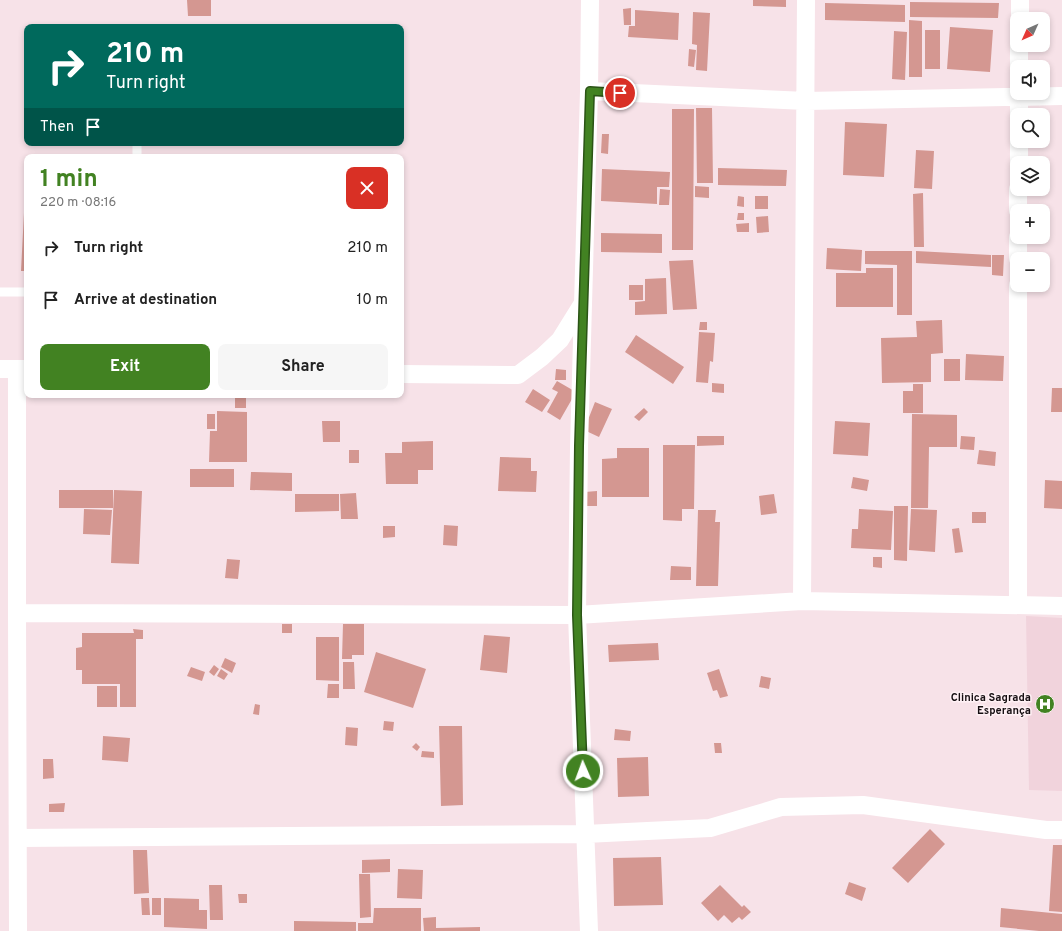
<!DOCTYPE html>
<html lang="en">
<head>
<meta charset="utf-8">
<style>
	body { margin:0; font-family:Overpass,sans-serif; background:#f6f6f6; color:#222; height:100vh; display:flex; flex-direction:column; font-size:15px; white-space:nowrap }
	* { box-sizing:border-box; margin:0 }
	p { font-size:13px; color:#767676 }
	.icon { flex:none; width:22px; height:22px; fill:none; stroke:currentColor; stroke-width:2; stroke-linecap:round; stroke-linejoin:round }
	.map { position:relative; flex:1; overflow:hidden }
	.panel { position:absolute; left:24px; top:154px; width:380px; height:244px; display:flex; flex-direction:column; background:#fff; border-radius:8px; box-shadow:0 2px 6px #0003 }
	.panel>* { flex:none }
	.banner { position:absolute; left:24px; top:24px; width:380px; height:122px; border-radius:8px; box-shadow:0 2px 6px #0003; background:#00695c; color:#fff; overflow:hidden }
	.needle { width:26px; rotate:225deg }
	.tools { position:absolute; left:1010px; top:12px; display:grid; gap:8px }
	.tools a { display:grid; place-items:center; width:40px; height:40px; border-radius:8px; background:#fff; box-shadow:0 2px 6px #0003; font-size:20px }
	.pin { position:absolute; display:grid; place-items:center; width:34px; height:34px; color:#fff; margin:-17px; border:2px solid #fff; border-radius:50%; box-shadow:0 1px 4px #0007 }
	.me { position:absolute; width:44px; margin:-22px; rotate:358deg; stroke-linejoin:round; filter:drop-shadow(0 0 3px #0008) }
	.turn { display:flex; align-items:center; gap:14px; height:84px; padding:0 16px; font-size:18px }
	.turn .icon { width:52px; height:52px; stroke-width:2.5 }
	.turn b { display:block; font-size:28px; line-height:34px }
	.then { display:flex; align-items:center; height:38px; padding:0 16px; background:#0003; gap:8px; font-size:15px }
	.round { display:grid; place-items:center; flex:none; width:42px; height:42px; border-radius:8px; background:#f6f6f6 }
	.head { display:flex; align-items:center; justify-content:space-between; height:68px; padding:0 16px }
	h1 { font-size:24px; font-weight:700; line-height:30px; color:#428222 }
	.button { display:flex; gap:8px; margin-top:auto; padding:8px 16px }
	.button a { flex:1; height:46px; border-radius:8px; background:#428222; color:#fff; font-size:16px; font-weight:700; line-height:46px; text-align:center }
	.button a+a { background:#f6f6f6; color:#222 }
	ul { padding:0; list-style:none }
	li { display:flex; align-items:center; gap:12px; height:52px; padding:0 16px }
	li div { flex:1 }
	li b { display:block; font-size:15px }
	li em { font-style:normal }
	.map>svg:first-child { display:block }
</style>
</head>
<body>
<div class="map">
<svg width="1062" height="931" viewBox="0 0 1062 931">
	<rect width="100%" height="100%" fill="#f7e2e8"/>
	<!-- built -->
	<path fill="#f1d3dc" d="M1026,616L1062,618V791L1029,790Z"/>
	<!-- building -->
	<path fill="#d49791" d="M187,0H211V16H188Z
		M753,0H786V7L753,6Z
		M910,2L999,3L998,18L910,17Z
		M825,3L905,5V22L825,20Z
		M631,8V25H624L623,9Z
		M635,10L679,13L678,40L628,37L629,26H635Z
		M693,12L710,13L707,71L696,70L697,45L692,44Z
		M909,20L922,21V77H909Z
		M950,27L993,30L990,72L947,69Z
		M925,30H940V69H925Z
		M894,31L907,32L905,80L892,79Z
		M689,49L696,50L694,67L688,66Z
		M696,108H712L713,183H697Z
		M672,109H694L693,250H672Z
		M845,122L887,124L884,177L843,175Z
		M602,134H609L608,154L601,153Z
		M916,150L934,151L932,189L914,188Z
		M718,168L787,170L786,186L718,185Z
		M602,169L670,172L669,187H657V204L601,201Z
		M695,186L709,187V198L695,197Z
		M660,189L670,190L669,205H659Z
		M923,193L924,247H914L913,194Z
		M738,196L744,197V207L737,206Z
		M755,196H768V209H755Z
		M24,213H27V271H21Z
		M738,213H744V220H737Z
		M768,216L769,232L757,233L756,217Z
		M749,223V232H737L736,224Z
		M601,233L662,234V253L601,252Z
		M827,248L862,250L861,271L826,269Z
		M865,251H912V315H897V265L865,264Z
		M916,251L991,255V267L916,263Z
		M992,255H1004L1003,276L992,275Z
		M693,260L697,309L673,310L669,261Z
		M866,268H893V307H836V273H866Z
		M666,278L667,314L635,315V302L645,301V279Z
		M629,285H643V300H629Z
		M942,320L943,353L931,354V382L882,383L881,338L917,337L916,321Z
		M700,322H707V330H699Z
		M699,332L715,333L713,362L710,361L708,383L696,382Z
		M636,335L684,367L673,384L625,352Z
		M966,354L1004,356L1003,381L965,380Z
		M944,359H960V381H944Z
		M556,369L566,370V380H555Z
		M557,381L576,392L560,420L547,412L558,392L552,389Z
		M712,383L724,384V393L712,392Z
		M913,384H923V413H903V391H913Z
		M1052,388H1062V412H1051Z
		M533,389L550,400L542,412L525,402Z
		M235,395L246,396V408H235Z
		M595,402L612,409L599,437L584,430Z
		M644,408L648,412L639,421L634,417Z
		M217,411L247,412V462H209L210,431H217Z
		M207,414H215V429H207Z
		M912,414L957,415V447H929L928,508H911Z
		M322,421H340V442H323Z
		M835,421L870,423L868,456L833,454Z
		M697,436H724V445L697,446Z
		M961,436L975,437L974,450L960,449Z
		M433,441V470H418V484H386L385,453H402V442Z
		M663,445H695L694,509H682V521L663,520Z
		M617,448H649V497H602V459L617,458Z
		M349,450H359V463H349Z
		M979,450L996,452L995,466L977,464Z
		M500,457L531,458V471H537L536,492L498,491Z
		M190,469H234V487H190Z
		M251,472L292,473V491L250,490Z
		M853,477L869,480L867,491L851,488Z
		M1045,480L1062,481V509L1044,508Z
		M59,490H113V508H59Z
		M114,490L142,491L139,564L111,563Z
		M597,491V506H586L585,492Z
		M356,493L358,519H341L340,494Z
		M295,494H339V511L295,512Z
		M774,494L777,513L761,515L759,496Z
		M894,506H908L907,561L894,560Z
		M84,509L112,510L110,535L83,534Z
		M859,509L893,511L891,550L851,548L852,529H858Z
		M911,509L937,510L935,552L909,550Z
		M698,510H716L715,522H720L718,586H696Z
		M972,512H986V523H972Z
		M444,525L458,526L457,546L443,545Z
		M383,526H395V537L383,538Z
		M959,528L963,552L955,553L952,529Z
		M873,557H882V568L873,567Z
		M227,559L240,560L238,579L225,578Z
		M671,566L691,567V580H670Z
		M282,624H292V633H282Z
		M343,624H364V655H352V659H342Z
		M133,629L143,630V639H136V707H120V684H82V670H76V648L82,647V633H134Z
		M484,635L510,637L507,673L480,670Z
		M316,637H339V681L316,680Z
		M658,643L659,660L609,662L608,645Z
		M376,652L426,669L413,708L364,692Z
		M225,658L236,663L232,673L221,667Z
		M343,662H354L355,689H343Z
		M214,665L219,669L214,676L209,672Z
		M191,667L205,672L202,681L187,676Z
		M221,669L228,674L224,680L217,676Z
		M719,669L728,696L720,698L717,690L713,691L707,673Z
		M761,676L771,678L769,689L759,687Z
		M328,684H339V698H327Z
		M97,686H117V707H97Z
		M255,704L260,705L259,715L253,714Z
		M384,721L394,722L393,731L383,730Z
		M439,726H462L463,805L441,806Z
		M346,727L358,728L357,746L345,745Z
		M615,729L631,731L630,741L614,740Z
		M103,736L130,738L128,762L102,760Z
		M416,743L420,747L417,751L412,747Z
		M714,743H721L722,753H715Z
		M422,751L434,752V758L421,757Z
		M648,757L649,796L618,797L617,758Z
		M43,759H53L54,778L43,779Z
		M65,803L64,812H49V804Z
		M930,829L945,844L908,883L892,868Z
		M1053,845H1062V912L1049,911Z
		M133,850H147L149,893L134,894Z
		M661,857L663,905L614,906L613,858Z
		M390,859V872L362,873V860Z
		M398,869L423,870L422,899L397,898Z
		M359,874H370L371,917L360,918Z
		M849,882L866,888L862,901L845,894Z
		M209,885H222L223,920H210Z
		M720,885L742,907L744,905L751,912L742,920L739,917L732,923L724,915L718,921L701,903Z
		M238,894H247V903H239Z
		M141,898H149L150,915H142Z
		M152,898H161V915H152Z
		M164,898L199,899V910H207V929L164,927Z
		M374,908H421V931H358V923H373Z
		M1001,908L1062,914V931H1039L1000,927Z
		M436,917V928L480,927V931H424L423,918Z
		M294,921L356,922V931H294Z"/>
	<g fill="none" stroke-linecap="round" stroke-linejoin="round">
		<!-- service -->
		<path stroke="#fff" stroke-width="9" d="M137,157V144
			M0,292H27"/>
		<!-- minor -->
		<path stroke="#fff" stroke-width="18" d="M1020,19V0
			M1019,67V45
			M589,91L806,101L1062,96
			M1019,115V93
			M1019,163V141
			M1018,211V189
			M1018,259V237
			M0,369H27
			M17,369V613L18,931
			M401,374L518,375L542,357L560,340L583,303
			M802,601L806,0
			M1018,605V285
			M17,613L577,615L802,601L1062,606
			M18,838L585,834L710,828L781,807L863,805L1046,830H1062
			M589,931L577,615L579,447L589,91L590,0"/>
	</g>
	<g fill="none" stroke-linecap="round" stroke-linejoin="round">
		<!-- route casing -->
		<g stroke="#2b5416" stroke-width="10">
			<path id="route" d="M583,771L577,615L579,446L590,91L620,93"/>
		</g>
		<!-- route -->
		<use href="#route" stroke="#428222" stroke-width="7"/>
	</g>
	<!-- icons -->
	<defs>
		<g id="hospital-disc" transform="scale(1)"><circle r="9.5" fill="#428222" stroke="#fff1f5"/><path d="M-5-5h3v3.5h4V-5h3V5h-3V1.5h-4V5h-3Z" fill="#fff"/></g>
	</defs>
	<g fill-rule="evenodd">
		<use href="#hospital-disc" x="1045" y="704"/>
	</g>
	<g text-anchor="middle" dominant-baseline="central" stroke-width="3" stroke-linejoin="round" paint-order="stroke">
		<!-- poi labels -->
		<g font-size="11" font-weight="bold" fill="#150e11" stroke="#fff1f5" text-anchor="end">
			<text x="1031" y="698">Clinica Sagrada<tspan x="1031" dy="13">Esperança</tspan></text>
		</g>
	</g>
</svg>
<div class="tools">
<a><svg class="needle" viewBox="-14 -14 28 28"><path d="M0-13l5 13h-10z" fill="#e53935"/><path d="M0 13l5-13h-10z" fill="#767676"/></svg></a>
<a><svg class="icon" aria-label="sound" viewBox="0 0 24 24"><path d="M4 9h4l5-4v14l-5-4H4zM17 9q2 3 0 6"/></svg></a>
<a><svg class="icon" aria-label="search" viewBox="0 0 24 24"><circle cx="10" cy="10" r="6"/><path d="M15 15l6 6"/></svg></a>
<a><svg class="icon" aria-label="layers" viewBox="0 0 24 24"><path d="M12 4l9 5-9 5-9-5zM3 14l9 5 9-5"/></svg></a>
<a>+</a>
<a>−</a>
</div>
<div class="pin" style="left:620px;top:93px;background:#d93025"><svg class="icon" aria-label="arrive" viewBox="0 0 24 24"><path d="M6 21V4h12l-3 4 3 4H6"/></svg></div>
<svg class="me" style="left:583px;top:771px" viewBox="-20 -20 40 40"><circle r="17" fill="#428222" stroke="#fff" stroke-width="3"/><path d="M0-11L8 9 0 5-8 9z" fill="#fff"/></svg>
<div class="banner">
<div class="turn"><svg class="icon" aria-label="right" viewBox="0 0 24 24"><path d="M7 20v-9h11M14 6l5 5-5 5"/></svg><div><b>210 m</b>Turn right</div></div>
<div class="then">Then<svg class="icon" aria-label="arrive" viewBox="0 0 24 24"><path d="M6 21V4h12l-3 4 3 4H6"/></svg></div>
</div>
<section class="panel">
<div class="head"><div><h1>1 min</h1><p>220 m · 08:16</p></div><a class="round" style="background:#d93025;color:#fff"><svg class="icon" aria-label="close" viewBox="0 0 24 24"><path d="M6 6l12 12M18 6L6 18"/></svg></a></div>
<ul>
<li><svg class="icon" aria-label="right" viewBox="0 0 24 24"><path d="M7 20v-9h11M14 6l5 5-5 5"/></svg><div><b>Turn right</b></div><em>210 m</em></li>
<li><svg class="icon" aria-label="arrive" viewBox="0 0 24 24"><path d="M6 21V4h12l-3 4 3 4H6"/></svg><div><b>Arrive at destination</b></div><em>10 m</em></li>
</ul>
<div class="button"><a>Exit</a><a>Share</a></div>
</section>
</div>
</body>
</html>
